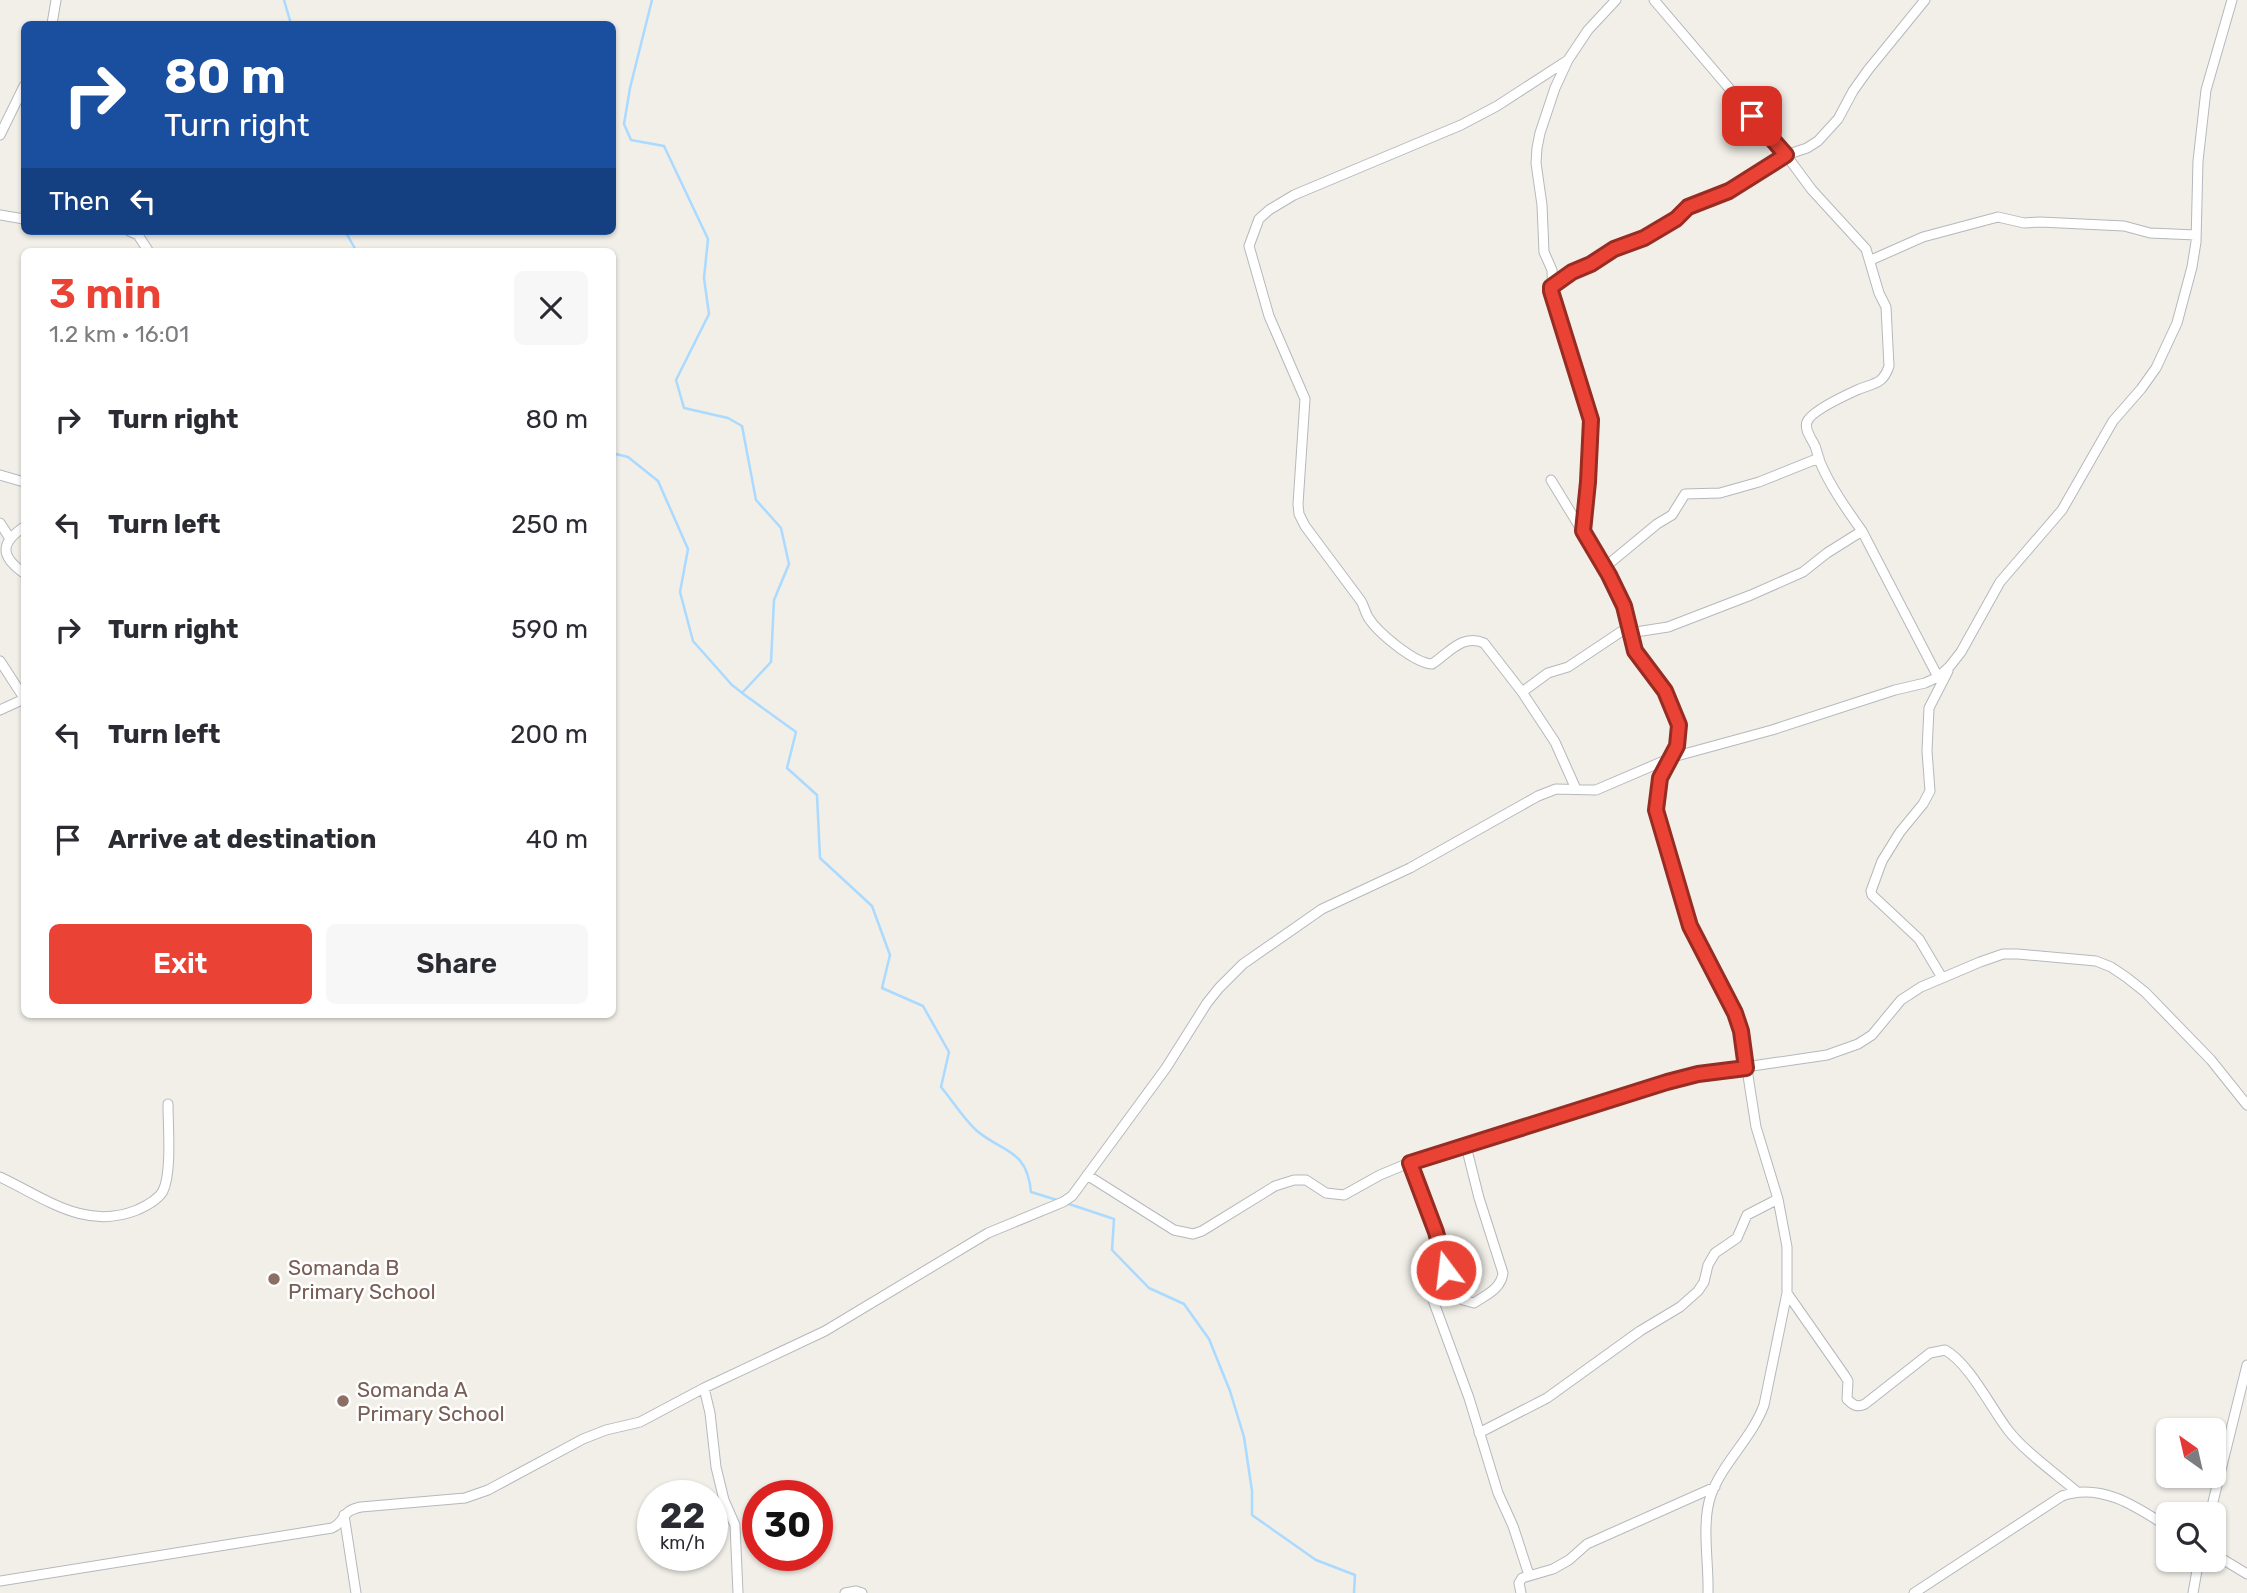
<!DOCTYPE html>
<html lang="en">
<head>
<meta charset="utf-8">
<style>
	body { margin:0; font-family:Rubik,sans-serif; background:#f7f7f7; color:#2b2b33; height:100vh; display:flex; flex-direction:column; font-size:26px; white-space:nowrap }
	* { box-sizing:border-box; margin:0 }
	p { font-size:23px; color:#7c7c81 }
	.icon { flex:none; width:38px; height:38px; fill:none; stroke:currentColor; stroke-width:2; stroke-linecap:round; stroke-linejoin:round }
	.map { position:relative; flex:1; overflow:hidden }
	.drawer { position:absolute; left:21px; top:248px; width:595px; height:770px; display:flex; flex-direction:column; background:#fff; border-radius:10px; box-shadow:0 2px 5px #0004 }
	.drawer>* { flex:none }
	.hud { position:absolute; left:21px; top:21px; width:595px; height:214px; border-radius:10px; box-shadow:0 2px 5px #0004; background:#1a4fa0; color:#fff; overflow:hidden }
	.needle { width:46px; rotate:326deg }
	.tools { position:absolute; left:2156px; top:1418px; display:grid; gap:14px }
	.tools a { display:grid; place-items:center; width:70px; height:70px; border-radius:10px; background:#fff; box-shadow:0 2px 5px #0004; font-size:35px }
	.speed { position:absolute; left:637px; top:1480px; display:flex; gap:14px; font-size:35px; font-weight:700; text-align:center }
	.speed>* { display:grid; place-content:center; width:91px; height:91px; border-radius:50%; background:#fff; box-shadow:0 2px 5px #0004; line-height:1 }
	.speed small { font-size:18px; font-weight:400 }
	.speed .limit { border:10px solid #d22; background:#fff; color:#111 }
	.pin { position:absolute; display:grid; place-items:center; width:60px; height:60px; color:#fff; margin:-30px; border-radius:14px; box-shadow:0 4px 10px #0006 }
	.me { position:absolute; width:77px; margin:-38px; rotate:345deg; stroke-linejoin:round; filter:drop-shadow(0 0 5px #0008) }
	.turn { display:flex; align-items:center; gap:24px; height:147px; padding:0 28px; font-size:32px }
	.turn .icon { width:91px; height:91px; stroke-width:2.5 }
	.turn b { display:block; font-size:49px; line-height:60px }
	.then { display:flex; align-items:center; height:66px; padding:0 28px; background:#0003; gap:14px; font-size:26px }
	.round { display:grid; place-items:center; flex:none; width:74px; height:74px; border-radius:10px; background:#f7f7f7 }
	.overview { display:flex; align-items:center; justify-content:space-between; height:119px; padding:0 28px }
	h1 { font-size:42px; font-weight:600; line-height:52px; color:#ea4335 }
	.button { display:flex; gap:14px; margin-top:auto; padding:14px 28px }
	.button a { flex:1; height:80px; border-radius:10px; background:#ea4335; color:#fff; font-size:28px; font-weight:600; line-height:80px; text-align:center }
	.button a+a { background:#f7f7f7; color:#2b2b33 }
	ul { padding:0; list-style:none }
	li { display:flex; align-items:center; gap:21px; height:105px; padding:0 28px }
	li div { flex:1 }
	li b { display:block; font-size:26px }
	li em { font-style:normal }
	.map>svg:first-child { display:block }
</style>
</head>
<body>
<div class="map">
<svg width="2247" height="1593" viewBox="0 0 2247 1593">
	<rect width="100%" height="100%" fill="#f1efe8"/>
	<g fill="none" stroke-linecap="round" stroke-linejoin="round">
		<!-- stream -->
		<path stroke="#aadaff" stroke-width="2.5" d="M284,0L291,24
			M652,0L630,88L624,124L631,140L664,146L708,239L704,278L709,314L676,380L684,408L728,418L742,426L756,500L781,528L789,564L774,600L771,662L742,693L796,732L787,768L817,795L820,858L872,906L890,955L882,988L923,1006L949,1052L941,1087C952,1100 963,1118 976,1130C1002,1153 1027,1148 1031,1192L1060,1201
			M345,231L357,252
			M612,453L628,457L658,481L688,549L680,592L693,641L732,685L741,692
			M1066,1203L1114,1219L1112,1250L1149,1288L1184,1304L1209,1339L1230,1391L1244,1437L1252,1491V1515L1316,1560L1355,1575L1354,1593"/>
		<!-- minor casing -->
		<g stroke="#b5b8bc" stroke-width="11">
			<path id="minor" d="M1654,0L1786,155L1812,190L1866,249L1879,293L1886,307L1889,366C1883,385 1873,383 1857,390C1846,395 1811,411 1807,422C1804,430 1812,439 1815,446C1817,451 1818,457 1820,462C1830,486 1847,510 1862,531L1938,677
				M52,24L56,0
				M1568,60L1497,106L1461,125L1294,195L1269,210L1259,219L1249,246L1269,316L1305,399L1298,504L1299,514L1305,526L1361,601C1364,606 1365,612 1368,617C1377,632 1414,663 1432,664C1448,654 1462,633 1484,643L1522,692L1555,742L1576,789
				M0,135L24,86
				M0,215L24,219
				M129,231L138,235L149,252
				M1871,260L1923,237L1998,217L2024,223L2040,222L2124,226L2150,233L2196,235
				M1551,287L1572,272L1591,264L1613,249L1644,238L1676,219L1688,207L1729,191L1786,155L1807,148L1818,141L1838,119L1853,91L1868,70L1925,0
				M0,475L24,482
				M1551,480L1609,575L1624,606L1635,651L1665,691L1679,725L1680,734L1677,746L1660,778L1656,811L1690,926L1735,1013L1741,1031L1756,1127L1778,1199L1787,1247V1293L1764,1405C1752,1438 1723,1462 1711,1495C1701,1523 1709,1563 1708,1593
				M0,523L9,537
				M24,527C0,543 0,556 24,573
				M1583,530L1588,482L1591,420L1567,337L1553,300L1552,270L1544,252L1542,205L1536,163L1537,148L1540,133L1555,88L1568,60L1588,30L1616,0
				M1605,567L1657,524L1672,515L1685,494L1720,493L1759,482L1819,458
				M1629,633L1668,627L1751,595L1803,572L1827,553L1862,531
				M0,661L24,698
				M1522,692L1548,673L1568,667L1628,627
				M0,710L24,699
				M1941,976L1919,939L1872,895L1871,891L1882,861L1900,832L1923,804L1930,791L1927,751L1929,708L1948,671
				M1410,1163L1436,1232L1446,1271L1463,1300L1474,1303C1486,1295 1501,1289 1503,1273L1479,1198L1466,1146
				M1087,1175L1174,1230L1193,1234L1202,1231L1275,1186L1294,1180H1306L1326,1193L1344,1195L1380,1175L1404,1165L1667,1082L1698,1074L1827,1055L1858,1044L1872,1035L1901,1000L1921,987L1980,962L2003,954H2018L2096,961L2111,967L2126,977L2145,992L2211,1060L2247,1105
				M0,1177C45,1198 85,1231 137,1210C146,1206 158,1200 163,1191C172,1172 168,1126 168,1104
				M1446,1271L1432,1285L1430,1292L1469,1398L1498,1493L1513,1526L1529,1575
				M1787,1293L1845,1376L1848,1381L1847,1399C1853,1405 1857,1408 1865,1404L1930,1353L1945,1350C1969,1363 1991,1408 2008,1430C2024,1451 2055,1473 2076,1491
				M704,1388L710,1413L716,1467L724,1500L735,1525L738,1593
				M1479,1433L1547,1398L1640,1331L1680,1307L1698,1291L1704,1282L1708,1265L1715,1253L1737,1238L1747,1215L1778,1199
				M2210,1514L2247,1365
				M344,1515L356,1593
				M2214,1554L2247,1574
				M0,1581L332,1528C347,1521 340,1511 361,1507L465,1498L488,1490L583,1439L606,1430L640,1422L704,1388L825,1331L988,1233L1063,1202L1072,1196L1166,1068L1207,1003L1219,988L1243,964L1322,909L1410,868L1538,796L1556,789L1596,790L1673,757L1772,730L1895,690L1925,683L1938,677L1950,666L1961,652L2000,582L2062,510L2113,421L2141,389L2156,368L2177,323L2192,267L2196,242L2198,161L2206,90L2232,0
				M845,1593L856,1591L862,1593
				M1521,1593L1519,1583L1522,1578L1553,1569L1569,1560L1587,1544L1715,1487
				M1914,1593L2062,1496C2101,1482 2137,1507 2168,1527
				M2193,1593L2199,1559"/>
		</g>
		<!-- minor -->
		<use href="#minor" stroke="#fff" stroke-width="9"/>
	</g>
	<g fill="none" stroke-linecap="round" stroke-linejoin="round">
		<!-- route casing -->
		<g stroke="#982c22" stroke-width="18">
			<path id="route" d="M1446,1270L1436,1232L1410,1163L1667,1082L1698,1074L1746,1068L1741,1031L1735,1013L1690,926L1656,810L1660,778L1677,746L1679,725L1665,691L1635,651L1624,606L1609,575L1583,531L1588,482L1591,420L1551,291V287L1572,272L1591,264L1614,249L1644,238L1676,219L1688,207L1729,191L1786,155L1752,116"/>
		</g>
		<!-- route -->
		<use href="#route" stroke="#ea4335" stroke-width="12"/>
	</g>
	<!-- markers -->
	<g fill="#8d6e63" stroke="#fff" stroke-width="2.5">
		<circle cx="274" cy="1279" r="7"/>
		<circle cx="343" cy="1401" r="7"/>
	</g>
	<g text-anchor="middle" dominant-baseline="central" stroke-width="5" stroke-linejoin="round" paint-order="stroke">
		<!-- education labels -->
		<g font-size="21" fill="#785e54" stroke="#fff" text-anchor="start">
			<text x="288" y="1267">Somanda B<tspan x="288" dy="24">Primary School</tspan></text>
			<text x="357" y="1389">Somanda A<tspan x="357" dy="24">Primary School</tspan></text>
		</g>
	</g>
</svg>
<div class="tools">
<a><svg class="needle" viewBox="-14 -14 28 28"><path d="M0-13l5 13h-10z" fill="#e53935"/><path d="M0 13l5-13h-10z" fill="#7c7c81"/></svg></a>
<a><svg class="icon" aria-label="search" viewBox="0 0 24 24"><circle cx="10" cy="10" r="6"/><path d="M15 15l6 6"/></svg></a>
</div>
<div class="speed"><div>22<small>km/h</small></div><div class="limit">30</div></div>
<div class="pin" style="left:1752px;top:116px;background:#d93025"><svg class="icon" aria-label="arrive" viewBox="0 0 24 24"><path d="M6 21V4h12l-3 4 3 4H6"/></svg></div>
<svg class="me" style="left:1446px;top:1270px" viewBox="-20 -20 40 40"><circle r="17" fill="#ea4335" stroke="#fff" stroke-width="3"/><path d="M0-11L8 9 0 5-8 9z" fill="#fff"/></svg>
<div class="hud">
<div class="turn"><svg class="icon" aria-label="right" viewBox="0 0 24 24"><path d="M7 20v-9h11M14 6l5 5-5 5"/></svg><div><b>80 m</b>Turn right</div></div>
<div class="then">Then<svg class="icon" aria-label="left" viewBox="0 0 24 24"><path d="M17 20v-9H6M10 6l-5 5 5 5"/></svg></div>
</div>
<section class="drawer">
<div class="overview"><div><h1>3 min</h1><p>1.2 km · 16:01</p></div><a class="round"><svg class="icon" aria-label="close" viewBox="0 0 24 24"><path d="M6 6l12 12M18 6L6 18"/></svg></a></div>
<ul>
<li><svg class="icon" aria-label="right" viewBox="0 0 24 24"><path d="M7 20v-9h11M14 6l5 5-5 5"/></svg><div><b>Turn right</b></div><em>80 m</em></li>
<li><svg class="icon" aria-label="left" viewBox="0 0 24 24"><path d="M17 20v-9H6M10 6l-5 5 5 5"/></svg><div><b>Turn left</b></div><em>250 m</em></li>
<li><svg class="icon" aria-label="right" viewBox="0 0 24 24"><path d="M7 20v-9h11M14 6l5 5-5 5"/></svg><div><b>Turn right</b></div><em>590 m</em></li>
<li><svg class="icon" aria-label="left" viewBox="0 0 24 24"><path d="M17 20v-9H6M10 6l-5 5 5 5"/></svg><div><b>Turn left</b></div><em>200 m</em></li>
<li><svg class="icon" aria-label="arrive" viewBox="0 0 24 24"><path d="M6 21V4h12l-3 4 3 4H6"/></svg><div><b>Arrive at destination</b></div><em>40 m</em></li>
</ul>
<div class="button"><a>Exit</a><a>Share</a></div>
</section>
</div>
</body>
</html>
